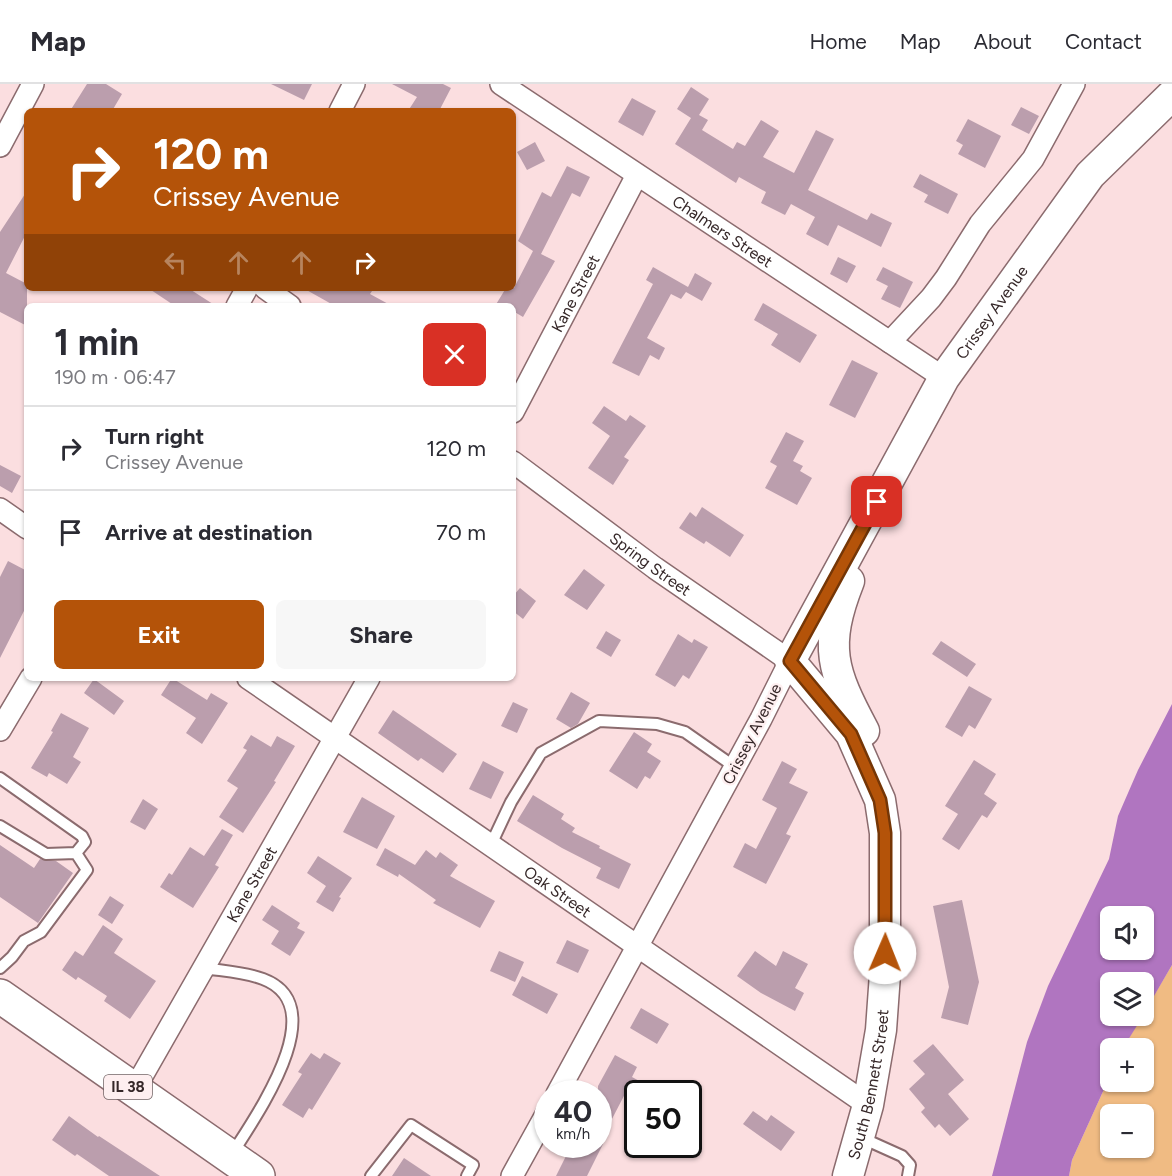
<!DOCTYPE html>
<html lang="en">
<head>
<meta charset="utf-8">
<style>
	body { margin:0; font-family:Figtree,sans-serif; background:#f7f7f7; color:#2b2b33; height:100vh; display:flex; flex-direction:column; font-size:22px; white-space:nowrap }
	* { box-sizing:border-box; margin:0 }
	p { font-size:20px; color:#7c7c81 }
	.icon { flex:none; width:33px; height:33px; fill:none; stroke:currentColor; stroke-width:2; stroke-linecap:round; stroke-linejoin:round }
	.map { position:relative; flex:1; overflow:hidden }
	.panel { position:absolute; left:24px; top:219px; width:492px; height:378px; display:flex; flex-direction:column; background:#fff; border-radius:9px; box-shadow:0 2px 4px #0004 }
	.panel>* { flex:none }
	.top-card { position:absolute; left:24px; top:24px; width:492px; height:183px; border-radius:9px; box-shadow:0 2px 4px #0004; background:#b45309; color:#fff; overflow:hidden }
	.controls { position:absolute; left:1100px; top:822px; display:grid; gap:12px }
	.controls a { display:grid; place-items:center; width:54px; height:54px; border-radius:9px; background:#fff; box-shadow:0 2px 4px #0004; font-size:30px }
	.speed { position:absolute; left:534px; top:996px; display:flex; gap:12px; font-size:30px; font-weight:700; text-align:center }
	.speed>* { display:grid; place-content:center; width:78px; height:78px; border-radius:50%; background:#fff; box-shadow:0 2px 4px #0004; line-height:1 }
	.speed small { font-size:15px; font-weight:400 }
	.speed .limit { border:3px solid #111; border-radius:9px; background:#fff; color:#111 }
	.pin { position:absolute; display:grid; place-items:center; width:51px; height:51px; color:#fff; margin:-26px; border-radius:12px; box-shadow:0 3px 9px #0006 }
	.me { position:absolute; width:66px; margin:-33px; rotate:1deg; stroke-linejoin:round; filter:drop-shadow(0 0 4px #0008) }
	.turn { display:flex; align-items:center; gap:21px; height:126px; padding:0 30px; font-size:27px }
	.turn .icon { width:78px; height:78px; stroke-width:2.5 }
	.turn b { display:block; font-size:42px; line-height:51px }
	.lanes { display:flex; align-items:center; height:57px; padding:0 30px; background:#0003; justify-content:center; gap:30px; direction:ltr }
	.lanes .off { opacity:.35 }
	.round { display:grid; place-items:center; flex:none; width:63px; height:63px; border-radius:9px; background:#f7f7f7 }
	.headline { display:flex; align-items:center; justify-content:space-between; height:102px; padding:0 30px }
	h1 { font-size:36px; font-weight:700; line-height:45px }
	.primary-button { display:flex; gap:12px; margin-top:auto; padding:12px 30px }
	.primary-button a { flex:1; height:69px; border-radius:9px; background:#b45309; color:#fff; font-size:24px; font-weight:700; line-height:69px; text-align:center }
	.primary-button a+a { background:#f7f7f7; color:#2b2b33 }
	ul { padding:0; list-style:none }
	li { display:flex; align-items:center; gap:18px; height:84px; padding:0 30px; border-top:2px solid #e1e1e2 }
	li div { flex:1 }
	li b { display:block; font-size:22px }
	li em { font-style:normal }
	header { display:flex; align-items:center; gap:36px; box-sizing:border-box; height:84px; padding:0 30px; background:#fff; border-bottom:2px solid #e1e1e2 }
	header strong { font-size:28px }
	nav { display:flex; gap:33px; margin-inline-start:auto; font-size:21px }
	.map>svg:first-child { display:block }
</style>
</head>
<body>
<header>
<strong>Map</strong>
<nav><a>Home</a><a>Map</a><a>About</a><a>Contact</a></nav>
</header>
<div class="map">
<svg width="1172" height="1092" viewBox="0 0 1172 1092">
	<rect width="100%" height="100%" fill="#fbdee0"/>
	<!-- green -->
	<path fill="#f0bb83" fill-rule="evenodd" d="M1172,881V1092H1069L1072,1076L1110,992V998H1143V964H1123ZM1110,1030H1143V1064H1110Z"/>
	<!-- water -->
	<path fill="#b075c0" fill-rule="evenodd" d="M1172,620V881L1143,931V898H1110V932H1143L1123,964H1110V992L1072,1076L1069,1092H992L1027,958L1048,902L1109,775L1118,732L1138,686ZM1110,832H1143V866H1110Z"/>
	<!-- building -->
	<path fill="#bb9ead" d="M87,0H106L122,10L112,27H70Z
		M271,0H312L304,16Z
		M392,0H443L451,4L439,27H408L417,13Z
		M691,3L709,15L699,31L708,36L702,46L733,65L737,58L745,62L761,36L779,47L763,73L794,89L816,46L834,55L808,106L867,136L871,129L892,139L881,163L838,141L828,162L806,150L815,133L791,120L785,131L761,119L766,108L739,93L736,99L675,60L691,34L677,25Z
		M632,14L656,27L643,52L618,38Z
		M1021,23L1039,32L1029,50L1011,41Z
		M968,35L1001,52L985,84L958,70L963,61L956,57Z
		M535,58L545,77L527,86L517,68Z
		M567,82L590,93L580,113L572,109L541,170L555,177L523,233L513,227V222H495L506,204H514L533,167L518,157L542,108L551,113Z
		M920,90L958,110L948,130L924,118L928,111L913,103Z
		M27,107V148L6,189L27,200V242L0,228V148Z
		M838,173L856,182L847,199L830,190Z
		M653,183L688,203L695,189L712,199L702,217L686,208L681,215L671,210L647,254L665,264L659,276L650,271L639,292L612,279L653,200L646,196Z
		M883,183L913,198L900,224L881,215L888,202L876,196Z
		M148,204H188L216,222H175Z
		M303,204H374L370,210L392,222H335Z
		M763,219L817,251L800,279L771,261L778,250L754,236Z
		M852,276L878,289L855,334L829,321Z
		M604,322L626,337L630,331L646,342L624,373L629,376L613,401L588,384L610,352L592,339Z
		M786,348L804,357L793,377L803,382L800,387L812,394L797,421L765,404L777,382L770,378Z
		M0,381L21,392L12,409L0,402Z
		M702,423L744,451L730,473L706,457L704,460L679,444L690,428L696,433Z
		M8,477L27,487V521L0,574V493Z
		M584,485L605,501L587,526L564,511Z
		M520,504L536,517L523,535L513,527V512Z
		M606,547L621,556L611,573L596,564Z
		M678,550L692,559L694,555L708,563L689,595L683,591L675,603L655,591Z
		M941,557L976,580L967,593L932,570Z
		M172,594L207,616L211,609L228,619L202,660L186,649L196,634L161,611Z
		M94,595L124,617L114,631L84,609Z
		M969,602L992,615L975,645L969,641L962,653L945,643Z
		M571,608L590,619L578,640L571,644L556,635Z
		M513,618L528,625L517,649L501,642Z
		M393,626L457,670L443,689L421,674L418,677L378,649Z
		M61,629L89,644L73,673L81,678L67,700L49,689L47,693L31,684L53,648L51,647Z
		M634,648L652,660L647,668L661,677L650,695L645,692L637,705L609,687Z
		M251,651L271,663L277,652L295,662L274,697L276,698L243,749L219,733L238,704L227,697L247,666L243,664Z
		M974,676L996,690L984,710L997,719L987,734L982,731L959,766L942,755L958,730L945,722Z
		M483,677L504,688L491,715L469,705Z
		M782,677L797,685L789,699L808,708L786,750L791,752L766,800L733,783L745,759L756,765L777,724L762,716Z
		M533,711L564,730L561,735L575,744L572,748L600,762L599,764L631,780L619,805L596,794L601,784L562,764L517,737Z
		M362,713L395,732L377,765L343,748Z
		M143,715L158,725L145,746L130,738Z
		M222,745L233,751L215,781L219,783L193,824L160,803L169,789L172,791L190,763L204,772Z
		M0,761L34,784L40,775L56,777L73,789L38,839L0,813Z
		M385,764L415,781L426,766L436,774L440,768L458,781L450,792L495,817L480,844L433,819L436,816L399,790L398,793L376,781Z
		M318,772L352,794L339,813L341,814L333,828L316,818L326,802L307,789Z
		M110,812L124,821L112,840L98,831Z
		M962,816L979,898L968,941L941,934L949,903L933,822Z
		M272,821L300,839L297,844L305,848L290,872L271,860L279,847L262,836Z
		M103,841L123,855L114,869L156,897L130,935L104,917L107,912L78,893L76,896L62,886L75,867L83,872Z
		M567,856L589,866L578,889L556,879Z
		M499,867L524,878L515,898L490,887Z
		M755,867L776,882L783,867L808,880L795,904L804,909L795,927L761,909L737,892Z
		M522,892L558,910L547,930L512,911Z
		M641,924L669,940L657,960L630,944Z
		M933,960L964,996L948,1010L969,1035L950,1052L939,1040L935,1044L921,1028L925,1024L909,1005L925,990L913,977Z
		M311,969L320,975L324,969L341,979L312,1026L309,1024L303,1034L282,1021L302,990L298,988Z
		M615,971L637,983L632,993L663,1010H633L627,1006L599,1060H603L587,1092H556L572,1060H598V1002Z
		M753,1027L767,1037L771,1031L795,1048L781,1067L743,1040Z
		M69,1032L98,1053L99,1052L160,1092H109L77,1070L75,1072L52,1056Z
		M404,1074L431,1092H392Z"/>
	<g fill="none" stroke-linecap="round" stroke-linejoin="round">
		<!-- service casing -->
		<g stroke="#8b6b6e" stroke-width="14">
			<path id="service" d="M0,694L82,752L85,758L76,769L46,770L0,742
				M488,759L495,752L511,718L541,669L599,637L657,640L685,648L735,683
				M0,884L12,873L24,857L41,848L87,786L76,769
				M204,884C223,887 245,888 263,895C335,922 255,1033 232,1070
				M862,1054L902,1072L910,1081L908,1092
				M371,1092L411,1041L473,1081L467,1092"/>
		</g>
		<!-- minor casing -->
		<g stroke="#8b6b6e" stroke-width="24">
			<g id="minor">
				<path id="s1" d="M501,0L944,294"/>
				<path d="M340,27L354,0"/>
				<path d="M0,62L33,0"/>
				<path d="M265,204L290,222"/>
				<path d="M237,222L247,204"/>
				<path d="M890,258L931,214L946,194L980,140L1033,75L1074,0"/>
				<path id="s2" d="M513,328L637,91"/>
				<path id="s3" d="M513,378L655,484L790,577L761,635L557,1010"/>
				<path d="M0,425L27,444"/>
				<path id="s4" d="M248,594L868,1021"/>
				<path d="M0,646L31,594"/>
				<path id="s5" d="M134,1006L369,594"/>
				<path d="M512,1092L548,1027"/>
			</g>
		</g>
		<!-- secondary casing -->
		<g stroke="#8b6b6e" stroke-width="33">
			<g id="secondary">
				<path d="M849,497C823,563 832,587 864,647"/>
				<path id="s6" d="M848,1092L868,1021L881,946L885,890V749L880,716L851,650L790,577L944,294L1090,91L1172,11"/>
			</g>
		</g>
		<!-- primary casing -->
		<g stroke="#8b6b6e" stroke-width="36">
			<path id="primary" d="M0,912L258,1092"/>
		</g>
		<!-- service -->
		<use href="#service" stroke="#fff" stroke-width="10"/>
		<!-- minor -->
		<use href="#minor" stroke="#fff" stroke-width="21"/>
		<!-- secondary -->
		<use href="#secondary" stroke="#fff" stroke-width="30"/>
		<!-- primary -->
		<use href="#primary" stroke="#fff" stroke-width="33"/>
	</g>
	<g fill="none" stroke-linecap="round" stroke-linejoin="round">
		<!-- route casing -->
		<g stroke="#753606" stroke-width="15">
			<path id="route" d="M877,418L790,577L851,650L880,716L885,749V869"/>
		</g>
		<!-- route -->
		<use href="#route" stroke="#b45309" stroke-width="10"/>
	</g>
	<g text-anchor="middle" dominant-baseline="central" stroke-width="4.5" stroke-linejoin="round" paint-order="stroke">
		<!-- shield labels -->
		<rect fill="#feeff0" stroke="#716364" stroke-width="1.5" x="104" y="991" width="48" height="24" rx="4.5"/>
		<g font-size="15" font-weight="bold" fill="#352728">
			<text x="128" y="1003">IL 38</text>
		</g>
		<!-- street labels -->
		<g font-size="16" fill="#352728" stroke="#feeff0">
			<text stroke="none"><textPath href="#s1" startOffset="266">Chalmers Street</textPath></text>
			<text stroke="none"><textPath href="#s2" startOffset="134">Kane Street</textPath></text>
			<text stroke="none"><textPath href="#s6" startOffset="951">Crissey Avenue</textPath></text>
			<text stroke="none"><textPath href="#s3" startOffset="171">Spring Street</textPath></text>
			<text transform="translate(752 650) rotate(-63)">Crissey Avenue</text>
			<text stroke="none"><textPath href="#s5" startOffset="237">Kane Street</textPath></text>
			<text stroke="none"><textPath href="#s4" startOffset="376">Oak Street</textPath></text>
			<text stroke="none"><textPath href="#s6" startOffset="94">South Bennett Street</textPath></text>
		</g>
	</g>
</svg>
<div class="controls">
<a><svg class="icon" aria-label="sound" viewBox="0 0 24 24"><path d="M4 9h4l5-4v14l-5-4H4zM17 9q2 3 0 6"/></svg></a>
<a><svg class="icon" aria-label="layers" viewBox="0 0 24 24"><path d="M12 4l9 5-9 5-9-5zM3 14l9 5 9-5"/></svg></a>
<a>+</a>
<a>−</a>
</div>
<div class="speed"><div>40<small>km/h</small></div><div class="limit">50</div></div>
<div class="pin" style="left:877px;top:418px;background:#d93025"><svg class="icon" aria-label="arrive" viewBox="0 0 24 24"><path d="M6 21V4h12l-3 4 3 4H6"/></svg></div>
<svg class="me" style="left:885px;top:869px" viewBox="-20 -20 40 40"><circle r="19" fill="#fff"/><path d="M0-13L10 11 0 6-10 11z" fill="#b45309"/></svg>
<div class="top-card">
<div class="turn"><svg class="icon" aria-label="right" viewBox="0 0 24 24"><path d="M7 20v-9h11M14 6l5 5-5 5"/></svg><div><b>120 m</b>Crissey Avenue</div></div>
<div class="lanes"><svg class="icon off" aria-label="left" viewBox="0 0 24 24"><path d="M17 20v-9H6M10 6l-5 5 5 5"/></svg><svg class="icon off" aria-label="ahead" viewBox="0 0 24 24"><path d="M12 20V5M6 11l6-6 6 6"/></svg><svg class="icon off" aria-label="ahead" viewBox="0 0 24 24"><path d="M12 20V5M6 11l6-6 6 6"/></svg><svg class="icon" aria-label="right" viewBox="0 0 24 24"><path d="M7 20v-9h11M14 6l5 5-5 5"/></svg></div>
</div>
<section class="panel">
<div class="headline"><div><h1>1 min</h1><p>190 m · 06:47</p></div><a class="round" style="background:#d93025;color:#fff"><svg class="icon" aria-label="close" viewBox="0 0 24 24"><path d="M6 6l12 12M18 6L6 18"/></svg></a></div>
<ul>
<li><svg class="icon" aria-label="right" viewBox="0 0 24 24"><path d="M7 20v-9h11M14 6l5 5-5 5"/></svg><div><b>Turn right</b><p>Crissey Avenue</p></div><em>120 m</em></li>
<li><svg class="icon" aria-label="arrive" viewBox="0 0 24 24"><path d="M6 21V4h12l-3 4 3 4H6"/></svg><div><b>Arrive at destination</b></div><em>70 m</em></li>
</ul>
<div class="primary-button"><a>Exit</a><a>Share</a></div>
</section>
</div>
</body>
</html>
